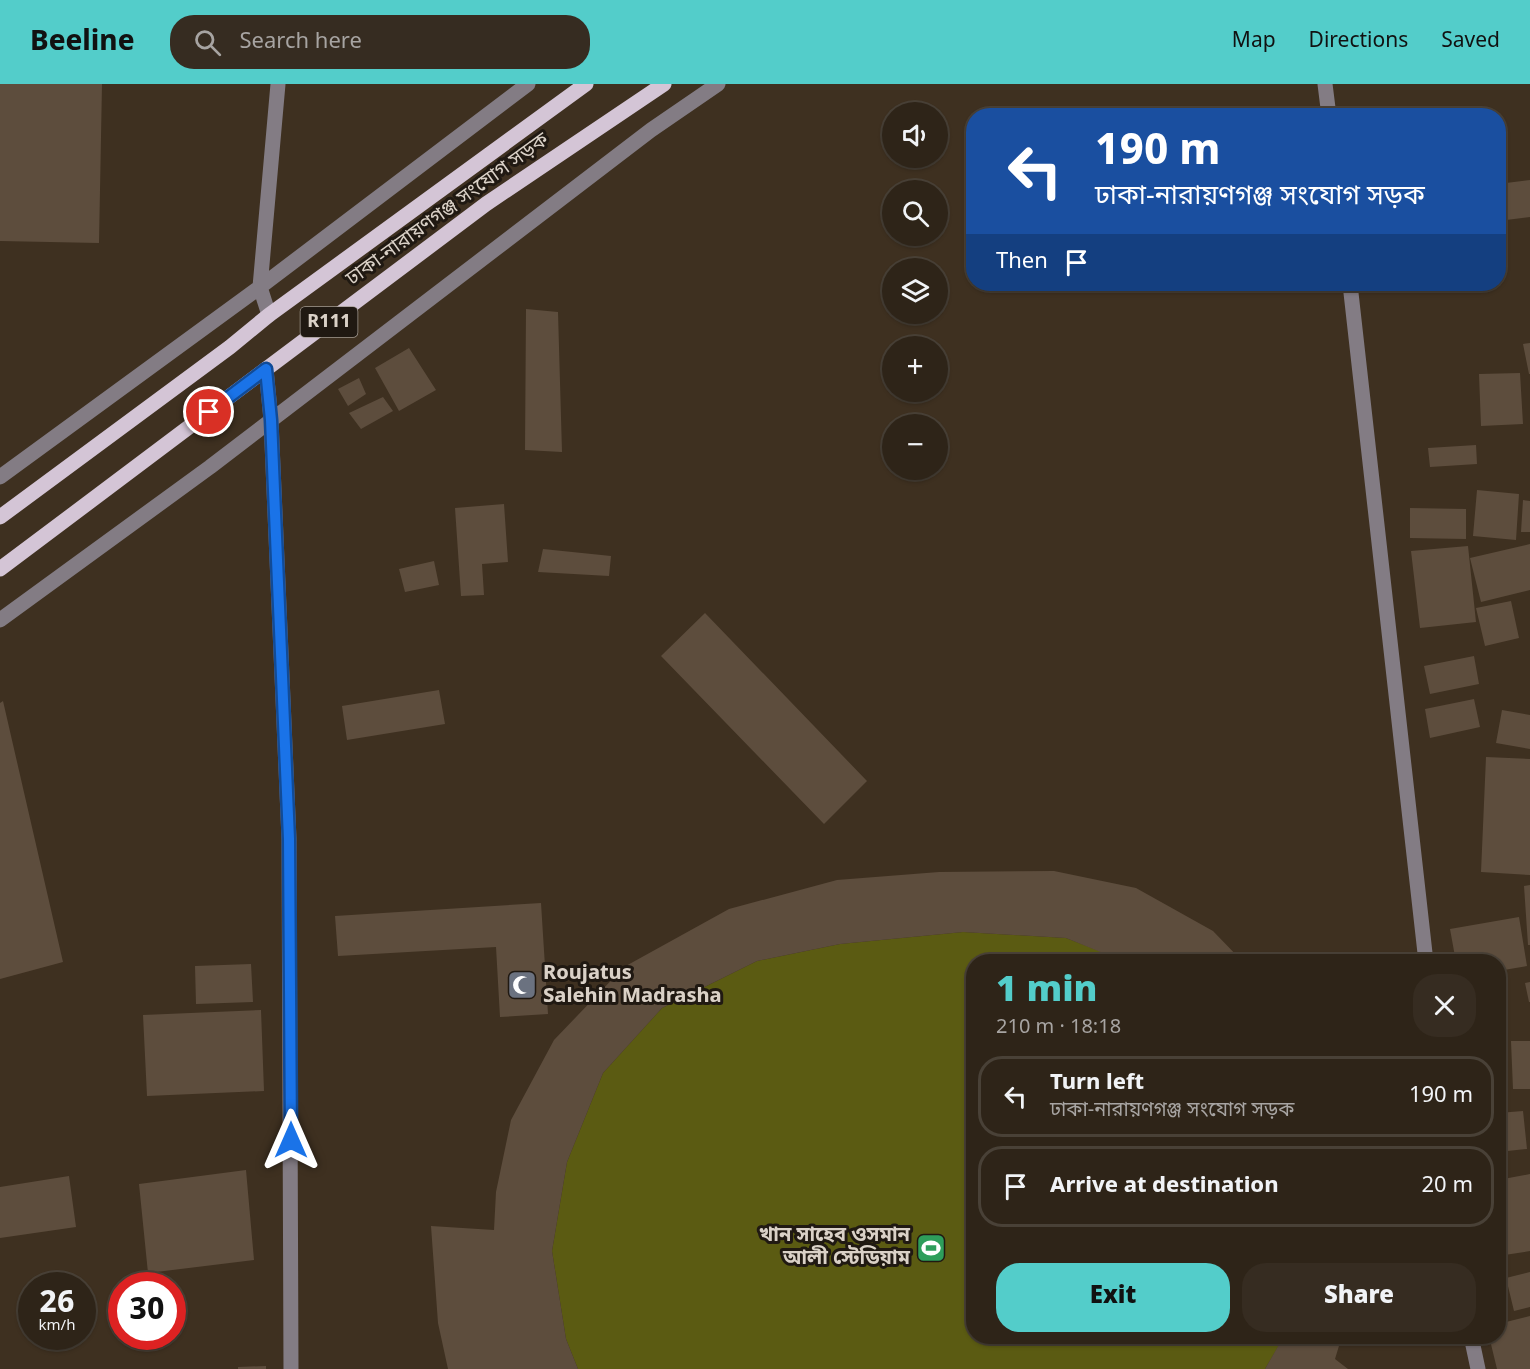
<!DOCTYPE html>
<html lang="en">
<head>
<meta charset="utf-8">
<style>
	body { margin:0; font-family:Georgia,"Noto Sans Bengali",serif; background:#362c21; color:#f1f3f6; height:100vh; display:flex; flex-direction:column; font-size:22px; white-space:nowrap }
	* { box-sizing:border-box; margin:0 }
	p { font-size:20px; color:#a7a4a2 }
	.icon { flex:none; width:33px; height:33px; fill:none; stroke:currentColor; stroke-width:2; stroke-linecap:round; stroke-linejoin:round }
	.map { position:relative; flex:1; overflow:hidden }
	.drawer { position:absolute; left:966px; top:870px; width:540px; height:390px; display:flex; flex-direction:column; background:#2e2418; border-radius:24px; box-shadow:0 2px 4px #0004,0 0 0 2px #494137 }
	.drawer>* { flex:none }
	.banner { position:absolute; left:966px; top:24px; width:540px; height:183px; border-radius:24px; box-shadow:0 2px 4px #0004,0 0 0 2px #494137; background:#1a4fa0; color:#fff; overflow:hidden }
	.buttons { position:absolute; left:882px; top:18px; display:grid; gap:12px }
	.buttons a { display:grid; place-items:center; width:66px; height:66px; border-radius:50%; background:#2e2418; box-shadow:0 2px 4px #0004,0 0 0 2px #494137; font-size:30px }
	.speed { position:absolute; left:18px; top:1188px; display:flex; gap:12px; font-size:30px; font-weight:700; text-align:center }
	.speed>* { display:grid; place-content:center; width:78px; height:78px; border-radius:50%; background:#2e2418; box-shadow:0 2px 4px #0004,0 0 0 2px #494137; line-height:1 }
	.speed small { font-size:15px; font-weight:400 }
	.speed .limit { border:9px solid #d22; background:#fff; color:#111 }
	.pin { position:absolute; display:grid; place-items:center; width:51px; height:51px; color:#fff; margin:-26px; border:3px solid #fff; border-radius:50%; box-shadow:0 2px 6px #0007 }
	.me { position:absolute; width:66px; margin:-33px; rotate:0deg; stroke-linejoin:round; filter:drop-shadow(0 0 4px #0008) }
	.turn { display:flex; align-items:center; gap:21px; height:126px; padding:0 30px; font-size:27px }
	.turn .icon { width:78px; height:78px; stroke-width:2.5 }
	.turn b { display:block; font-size:42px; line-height:51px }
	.then { display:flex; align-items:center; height:57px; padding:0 30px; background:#0003; gap:12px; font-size:22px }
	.round { display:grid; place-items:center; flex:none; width:63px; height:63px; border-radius:24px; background:#362c21 }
	.overview { display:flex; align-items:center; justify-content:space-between; height:102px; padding:0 30px }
	h1 { font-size:36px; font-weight:800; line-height:45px; color:#53cdca }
	.button { display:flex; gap:12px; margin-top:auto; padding:12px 30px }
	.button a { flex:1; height:69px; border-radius:24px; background:#53cdca; color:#111; font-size:24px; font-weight:800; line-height:69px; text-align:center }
	.button a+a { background:#362c21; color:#f1f3f6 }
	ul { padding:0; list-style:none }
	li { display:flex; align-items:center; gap:18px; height:81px; margin:0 12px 9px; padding:0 18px; border:3px solid #494137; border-radius:24px }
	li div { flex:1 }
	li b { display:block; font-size:22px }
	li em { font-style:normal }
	header { display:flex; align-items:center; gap:36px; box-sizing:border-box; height:84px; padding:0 30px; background:#53cdca; color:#111 }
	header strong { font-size:28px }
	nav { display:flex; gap:33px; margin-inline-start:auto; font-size:21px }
	.search { width:420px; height:54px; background:#362c21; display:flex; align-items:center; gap:15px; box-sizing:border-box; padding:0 21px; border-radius:24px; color:#a7a4a2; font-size:22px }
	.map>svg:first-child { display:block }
</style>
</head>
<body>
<header>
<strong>Beeline</strong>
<div class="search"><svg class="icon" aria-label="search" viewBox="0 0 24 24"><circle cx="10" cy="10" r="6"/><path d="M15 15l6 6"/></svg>Search here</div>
<nav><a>Map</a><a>Directions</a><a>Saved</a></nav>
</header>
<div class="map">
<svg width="1530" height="1285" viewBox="0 0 1530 1285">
	<rect width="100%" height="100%" fill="#3e3020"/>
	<!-- green -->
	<path fill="#5b5b12" d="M963,848L1066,854L1125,877L974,878V1252L1284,1253L1265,1285H578L566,1255L552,1167L567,1078L603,989L662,924L757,877L840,860Z"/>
	<!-- building -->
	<path fill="#5d4d3d" d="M0,0H102L99,159L0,157Z
		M1530,96V133L1498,137V100Z
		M526,225L558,228L562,368L525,366Z
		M1530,259V290H1529L1523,260Z
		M409,264L436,306L399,327L375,284Z
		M1520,289L1523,340L1481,342L1479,290Z
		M359,294L366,310L348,322L338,305Z
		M383,313L393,327L361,345L349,329Z
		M1476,361L1477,380L1430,383L1428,364Z
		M1477,406L1519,410L1516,456L1473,452Z
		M1523,416L1530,417V448H1521Z
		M504,420L508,478L482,480L484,511L461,512L455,424Z
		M1410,424L1466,425V455L1410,454Z
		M1530,460V506L1481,518L1470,474Z
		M1468,462L1476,538L1420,544L1411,467Z
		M543,465L611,472L609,492L538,488Z
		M434,477L439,501L405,508L399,485Z
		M1511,517L1519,554L1485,562L1476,524Z
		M705,529L867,697L824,740L661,572Z
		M1474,572L1479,600L1430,610L1424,582Z
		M439,606L445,640L347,656L342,622Z
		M1474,615L1480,643L1430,654L1425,625Z
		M3,617L63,878L0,895V619Z
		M1502,626L1530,631V665L1496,659Z
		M1486,673L1530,675V791L1481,788Z
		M1054,787L1136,804L1213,847L1243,878H1125L1066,854L963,848L840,860L757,877L662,924L603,989L567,1078L552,1167L566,1255L578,1285H448L438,1239L431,1142L494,1146L496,1108L511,1036L554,956L624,883L729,825L837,796L939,788Z
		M1530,801V861H1528L1524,802Z
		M541,819L548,930L500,933L496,863L338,872L335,832Z
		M1519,833L1527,882L1498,887V878H1456L1450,845Z
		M251,880L253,918L196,920L195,882Z
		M1530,898V918H1529L1525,899Z
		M261,926L264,1007L147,1012L143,931Z
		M1498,955H1507L1506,1023H1498Z
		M1511,957H1530V1005H1513Z
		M1523,1027L1527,1065L1498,1068V1029Z
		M246,1086L254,1176L148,1189L139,1100Z
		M1530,1090V1167L1498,1172V1096Z
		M69,1092L76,1143L0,1154V1103Z
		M1530,1188V1223L1514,1227L1506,1194Z
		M1530,1232V1285H1497L1489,1252H1498V1240Z
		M1284,1252H1342L1335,1275L1348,1285H1265Z
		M266,1282V1285H238V1283Z"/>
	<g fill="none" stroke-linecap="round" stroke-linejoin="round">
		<!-- minor -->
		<path stroke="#837c84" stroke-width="15" d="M1325,0L1329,32
			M1350,200L1426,878
			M269,231L260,203L278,0
			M266,285L271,336L289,755L291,1285
			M0,393L260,203L528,0
			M0,536L210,383L651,46L718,0
			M1471,1252L1478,1285"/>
		<!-- major -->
		<path stroke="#d4c5d6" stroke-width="15" d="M0,433L230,263L269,231L586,0
			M0,485L486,120L664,0"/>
	</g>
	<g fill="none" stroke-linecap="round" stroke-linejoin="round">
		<!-- route casing -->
		<g stroke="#114b97" stroke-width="15">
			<path id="route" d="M209,328L266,285L271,336L289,755L291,1056"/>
		</g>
		<!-- route -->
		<use href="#route" stroke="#1a73e8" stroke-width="10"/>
	</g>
	<!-- icons -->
	<defs>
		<g id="mosque-square" transform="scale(1.5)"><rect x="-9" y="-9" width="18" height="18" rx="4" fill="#6b7280" stroke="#201912"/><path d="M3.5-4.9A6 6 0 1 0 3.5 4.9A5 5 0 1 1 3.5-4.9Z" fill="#fff"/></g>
		<g id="stadium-square" transform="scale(1.5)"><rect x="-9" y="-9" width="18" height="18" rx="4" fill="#2e9e5b" stroke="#201912"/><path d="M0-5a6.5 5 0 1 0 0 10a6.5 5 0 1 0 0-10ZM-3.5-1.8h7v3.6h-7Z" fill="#fff"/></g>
	</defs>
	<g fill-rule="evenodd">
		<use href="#mosque-square" x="522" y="901"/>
		<use href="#stadium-square" x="931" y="1164"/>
	</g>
	<g text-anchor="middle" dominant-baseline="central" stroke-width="6" stroke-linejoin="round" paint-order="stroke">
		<!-- shield labels -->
		<rect fill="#201912" stroke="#a29a91" stroke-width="1.5" x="300.5" y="223" width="57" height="30" rx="4.5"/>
		<g font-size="18" font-weight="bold" fill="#dad1c7">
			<text x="329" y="238">R111</text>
		</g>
		<!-- street labels -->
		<g font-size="20" fill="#dad1c7" stroke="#201912">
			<text transform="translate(448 126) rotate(-36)">ঢাকা-নারায়ণগঞ্জ সংযোগ সড়ক</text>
		</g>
		<!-- poi labels -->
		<g font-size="20" font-weight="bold" fill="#dad1c7" stroke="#201912" text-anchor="start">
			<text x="543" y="890">Roujatus<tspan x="543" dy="23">Salehin Madrasha</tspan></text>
			<text x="910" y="1152" text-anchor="end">খান সাহেব ওসমান<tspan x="910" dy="23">আলী স্টেডিয়াম</tspan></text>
		</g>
	</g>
</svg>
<div class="buttons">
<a><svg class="icon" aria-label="sound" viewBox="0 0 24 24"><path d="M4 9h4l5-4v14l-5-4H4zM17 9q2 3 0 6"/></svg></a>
<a><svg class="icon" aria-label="search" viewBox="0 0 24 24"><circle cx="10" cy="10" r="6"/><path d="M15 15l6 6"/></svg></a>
<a><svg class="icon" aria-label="layers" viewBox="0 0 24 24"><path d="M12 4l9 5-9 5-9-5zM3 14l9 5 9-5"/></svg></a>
<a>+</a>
<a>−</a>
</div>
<div class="speed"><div>26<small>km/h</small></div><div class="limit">30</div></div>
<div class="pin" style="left:209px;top:328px;background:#d93025"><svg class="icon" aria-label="arrive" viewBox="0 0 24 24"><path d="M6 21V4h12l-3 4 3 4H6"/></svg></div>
<svg class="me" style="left:291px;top:1056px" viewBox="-20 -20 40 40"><path d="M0-17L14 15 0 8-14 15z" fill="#1a73e8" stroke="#fff" stroke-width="4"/></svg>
<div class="banner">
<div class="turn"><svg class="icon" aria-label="left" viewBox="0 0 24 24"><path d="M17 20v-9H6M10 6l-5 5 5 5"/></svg><div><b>190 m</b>ঢাকা-নারায়ণগঞ্জ সংযোগ সড়ক</div></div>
<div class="then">Then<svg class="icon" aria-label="arrive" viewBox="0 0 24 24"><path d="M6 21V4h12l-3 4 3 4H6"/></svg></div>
</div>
<section class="drawer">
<div class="overview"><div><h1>1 min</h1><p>210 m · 18:18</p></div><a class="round"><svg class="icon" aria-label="close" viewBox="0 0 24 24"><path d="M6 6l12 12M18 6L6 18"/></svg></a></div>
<ul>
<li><svg class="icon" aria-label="left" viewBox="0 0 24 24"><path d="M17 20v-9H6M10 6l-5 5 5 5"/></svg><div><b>Turn left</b><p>ঢাকা-নারায়ণগঞ্জ সংযোগ সড়ক</p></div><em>190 m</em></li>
<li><svg class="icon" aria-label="arrive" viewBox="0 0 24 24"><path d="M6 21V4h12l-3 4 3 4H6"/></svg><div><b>Arrive at destination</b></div><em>20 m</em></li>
</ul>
<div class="button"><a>Exit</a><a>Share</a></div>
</section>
</div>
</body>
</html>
